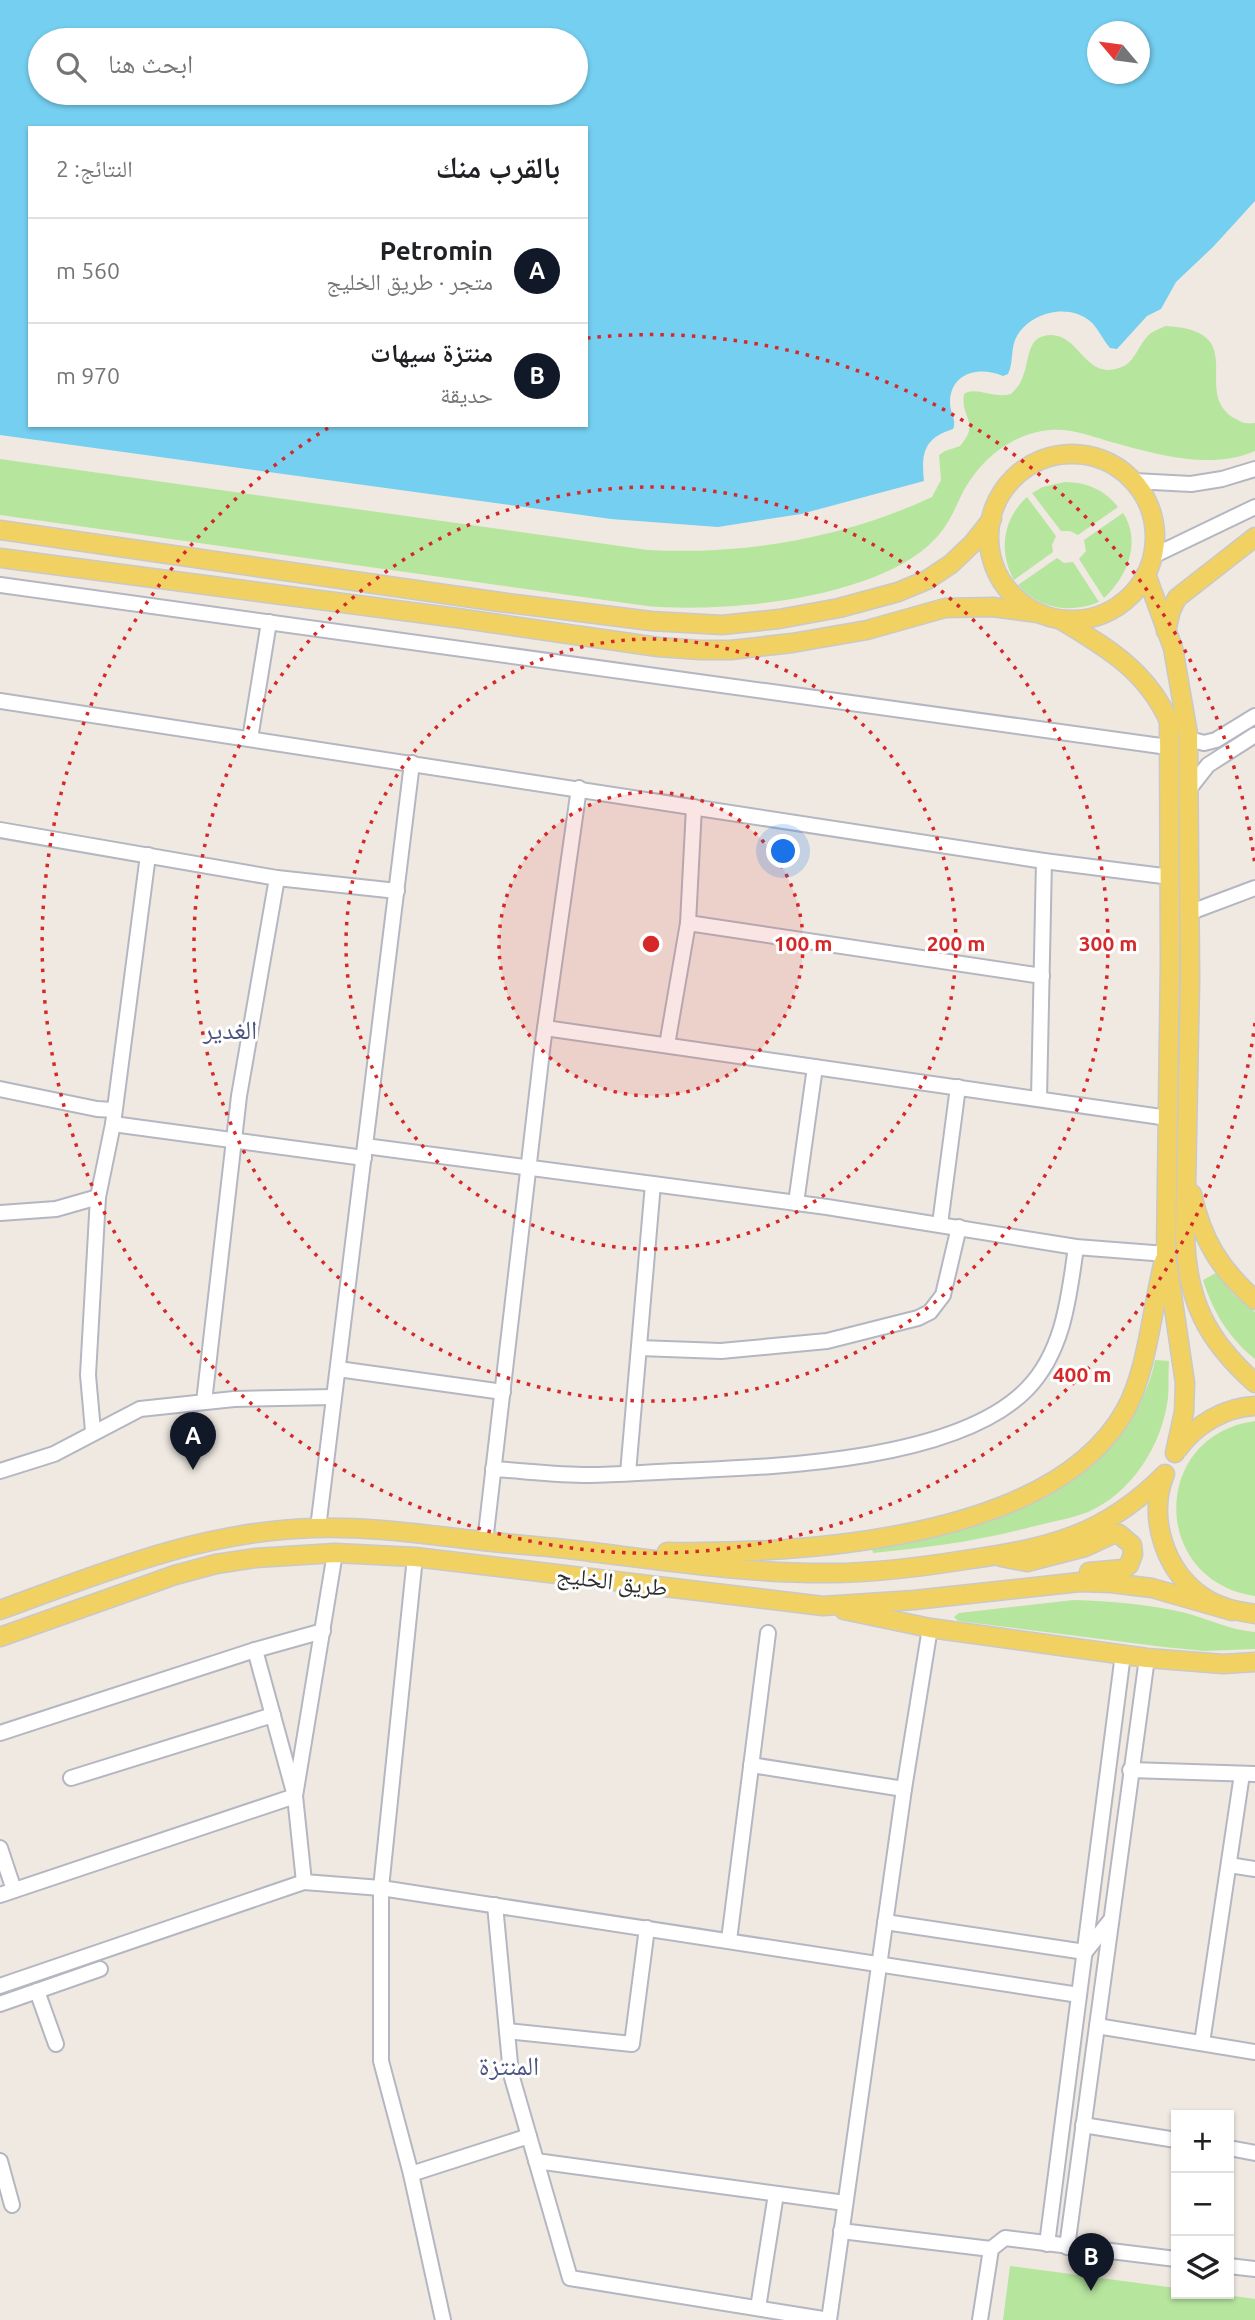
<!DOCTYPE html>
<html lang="ar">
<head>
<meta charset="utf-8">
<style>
  :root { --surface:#fff; --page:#f6f6f6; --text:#202124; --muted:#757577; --line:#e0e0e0; --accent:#111827 }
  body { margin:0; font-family:Ubuntu,"Noto Naskh Arabic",sans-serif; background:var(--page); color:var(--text); direction:rtl }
  .controls { position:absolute; right:21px; bottom:21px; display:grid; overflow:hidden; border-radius:0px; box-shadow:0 2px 5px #0004 }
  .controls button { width:63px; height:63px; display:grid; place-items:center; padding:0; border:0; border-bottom:2px solid var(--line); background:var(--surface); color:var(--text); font:35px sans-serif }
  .compass { position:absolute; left:1087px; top:21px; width:63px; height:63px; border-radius:50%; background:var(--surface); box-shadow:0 2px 5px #0004; rotate:299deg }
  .you { position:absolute; left:784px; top:852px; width:24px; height:24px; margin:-18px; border:5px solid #fff; border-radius:50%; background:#1a73e8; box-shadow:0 0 0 10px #1a73e833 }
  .badge { display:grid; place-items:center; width:46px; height:46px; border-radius:50%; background:var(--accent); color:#fff; font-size:23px; font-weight:700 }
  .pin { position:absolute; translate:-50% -58px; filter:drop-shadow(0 2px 4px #0008) }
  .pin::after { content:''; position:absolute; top:37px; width:24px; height:21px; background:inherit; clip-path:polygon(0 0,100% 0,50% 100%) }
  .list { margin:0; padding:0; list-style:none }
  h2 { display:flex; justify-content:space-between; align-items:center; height:91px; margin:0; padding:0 28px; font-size:30px }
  h2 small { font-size:23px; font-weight:400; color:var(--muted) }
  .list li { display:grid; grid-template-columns:46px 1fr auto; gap:21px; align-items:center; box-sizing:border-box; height:105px; padding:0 28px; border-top:2px solid var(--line) }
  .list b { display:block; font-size:26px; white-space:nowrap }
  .list p { margin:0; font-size:23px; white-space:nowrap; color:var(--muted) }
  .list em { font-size:23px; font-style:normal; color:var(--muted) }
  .icon { flex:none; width:38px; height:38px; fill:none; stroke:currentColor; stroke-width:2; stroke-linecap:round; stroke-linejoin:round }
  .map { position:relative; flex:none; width:1255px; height:2320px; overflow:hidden; direction:ltr }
  .search { position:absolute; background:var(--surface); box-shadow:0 2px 5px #0004; left:28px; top:28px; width:560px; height:77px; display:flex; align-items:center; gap:18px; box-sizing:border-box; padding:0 24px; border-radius:38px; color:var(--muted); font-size:26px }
  .panel { position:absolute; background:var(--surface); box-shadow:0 2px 5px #0004; left:28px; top:126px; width:560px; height:301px; border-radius:0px; direction:rtl }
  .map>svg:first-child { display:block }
  .green { fill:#b6e59e }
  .water { fill:#75cff0; fill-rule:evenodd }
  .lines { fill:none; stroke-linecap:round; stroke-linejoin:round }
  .minor-casing { stroke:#b4b7c1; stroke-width:18 }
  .major-casing { stroke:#c9c9c9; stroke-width:21 }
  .minor { stroke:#fff; stroke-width:14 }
  .major { stroke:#f2d163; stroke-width:18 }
  .ring { fill:none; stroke:#d62828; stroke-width:3.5; stroke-dasharray:3.5 7 }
  .labels { text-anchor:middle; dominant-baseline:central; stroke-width:6; stroke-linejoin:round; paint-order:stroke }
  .street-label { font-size:24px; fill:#2e2e2e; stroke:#fff }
  .neighbourhood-label { font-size:26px; fill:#4d5680; stroke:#fff }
  .centre { fill:#d62828; stroke:#fff; stroke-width:3.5 }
  .ring-label { font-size:21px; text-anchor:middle; font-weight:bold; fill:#d62828; stroke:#fff; stroke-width:6; stroke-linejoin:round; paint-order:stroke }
</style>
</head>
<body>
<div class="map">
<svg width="1255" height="2320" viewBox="0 0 1255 2320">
  <rect width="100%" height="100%" fill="#efe9e1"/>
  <g class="green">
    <path d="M1166,326C1253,331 1190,391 1234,418C1243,423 1245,424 1255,423V451C1212,470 1158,455 1115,443C1090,436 1068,426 1042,431C1007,437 978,463 962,494C954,510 948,526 935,539C879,599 725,613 647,606L0,515V459L648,550C745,555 844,538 932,497L941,480L939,455L945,451L960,446C981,421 960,419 964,394C976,386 993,399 1011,394C1017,388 1021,383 1023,376C1030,360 1026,336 1050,335C1081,334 1085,384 1124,366C1136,360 1140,341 1151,333C1155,330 1161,328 1166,326Z"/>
    <path d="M1065,482C1087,482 1105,490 1118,507L1078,535L1070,531H1061L1032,493L1043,487Z"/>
    <path d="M1027,497L1056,536L1052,545L1053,552L1014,580C998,551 1003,519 1027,497Z"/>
    <path d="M1123,513C1142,542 1127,577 1104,598L1079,559L1086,551L1084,540Z"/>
    <path d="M1057,558L1064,563L1073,562L1099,602C1070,614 1039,609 1018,585Z"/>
    <path d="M1216,1273L1234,1295L1255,1312V1359C1229,1338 1213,1312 1203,1280Z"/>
    <path d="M1155,1360L1169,1361C1168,1373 1169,1386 1168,1398C1162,1445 1132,1493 1088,1512C1070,1519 1050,1522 1031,1527C979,1541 926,1548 873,1553L871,1546C959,1525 1045,1514 1110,1445C1132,1423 1149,1391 1155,1360Z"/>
    <path d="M1255,1421V1596C1150,1581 1150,1435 1255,1421Z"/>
    <path d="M1074,1600C1111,1601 1146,1604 1182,1612C1207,1618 1229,1630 1255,1632V1649L1204,1651L1164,1647L958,1621L954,1617L959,1613Z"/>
    <path d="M1010,2266L1176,2288V2294H1219L1255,2299V2320H1003Z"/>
  </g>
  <path class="water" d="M0,0H1255V201L1213,247L1176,282L1161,309L1147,316L1117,349L1110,348C1103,340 1098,328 1090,321C1068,303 1031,312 1017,336C1010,348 1014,362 1008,374L1003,376C980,366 950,372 950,403C950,413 957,420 953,429C924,438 921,453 924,481L801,514L718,527L611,519L0,435ZM1098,32H1140V74H1098ZM40,40H576V93H40ZM30,128H586V425H30Z"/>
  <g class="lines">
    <defs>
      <g id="minor">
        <path d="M1134,481L1191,484L1222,479L1255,469"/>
        <path d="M1153,556L1255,507"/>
        <path d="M0,585L1168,747"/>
        <path d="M0,701L1044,861L1171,877"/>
        <path d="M250,739L269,622"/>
        <path d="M1189,739L1204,743L1216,740L1255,716"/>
        <path d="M1190,788L1208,765L1255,735"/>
        <path d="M0,830L277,878L397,891"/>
        <path d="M1191,912L1255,888"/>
        <path d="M688,923L694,807"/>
        <path d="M545,1028L1168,1118"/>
        <path d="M667,1045L688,923L1042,976"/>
        <path d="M0,1089L97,1109L114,1110"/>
        <path d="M1039,1099L1044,861"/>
        <path d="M113,1124L364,1158"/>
        <path d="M365,1146L827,1207L1076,1247L1166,1254"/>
        <path d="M796,1203L815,1067"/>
        <path d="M0,1213L56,1209L98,1197"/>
        <path d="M940,1224L958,1087"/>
        <path d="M639,1348L721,1351L827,1341L918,1318L930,1312L943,1295L959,1227"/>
        <path d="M338,1369L503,1392"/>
        <path d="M204,1402L239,1096L277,878"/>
        <path d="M93,1431L88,1375L98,1197L113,1124L148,855"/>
        <path d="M493,1469C525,1471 557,1475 589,1475C618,1475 648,1472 678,1471C775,1467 957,1461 1027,1389C1064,1351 1069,1296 1076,1247"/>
        <path d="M0,1471L54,1454L140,1409L234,1399L334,1397"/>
        <path d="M628,1473L653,1184"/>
        <path d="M318,1528L412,763"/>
        <path d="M485,1542L543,1042L579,788"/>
        <path d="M415,1557L381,1888V2061L411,2174L443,2320"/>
        <path d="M0,1733L255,1650L323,1631"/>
        <path d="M751,1765L904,1789"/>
        <path d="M1130,1770L1255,1774"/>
        <path d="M71,1778L273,1715"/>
        <path d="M0,1848L14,1890"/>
        <path d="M1229,1865L1255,1869"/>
        <path d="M304,1882L295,1796L335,1553"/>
        <path d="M0,1895L295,1796L255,1650"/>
        <path d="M495,1905L511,2074L570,2278L829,2320"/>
        <path d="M885,1922L1085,1952L1110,1921"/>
        <path d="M729,1940L768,1633"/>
        <path d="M0,1986L304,1882L381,1888L1079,1995"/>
        <path d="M37,1991L56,2044"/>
        <path d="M0,2004L100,1969"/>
        <path d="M1097,2026L1255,2052"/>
        <path d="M507,2031L632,2044L647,1928"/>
        <path d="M1202,2043L1242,1774"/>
        <path d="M1083,2125L1176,2140"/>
        <path d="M1229,2148L1255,2153"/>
        <path d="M0,2161L12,2205"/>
        <path d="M536,2161L845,2203"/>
        <path d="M411,2174L529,2136"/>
        <path d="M841,2231L991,2249"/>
        <path d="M1047,2244L1123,1654"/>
        <path d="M1067,2247L1147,1658"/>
        <path d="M1229,2266L1255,2269"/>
        <path d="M758,2308L776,2194"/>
        <path d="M829,2320L904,1789L930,1628"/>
        <path d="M980,2320L991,2249L1005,2238L1176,2259"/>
      </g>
      <g id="major">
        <circle cx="1072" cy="537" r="83"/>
        <path d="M0,530L500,602L651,621L722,625L779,619L839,608L898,592L927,580L951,564L973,543L992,519"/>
        <path d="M0,558L457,618L658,647L700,650H731L792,643L867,630L945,608L993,607L1038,613"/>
        <path d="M1146,574L1173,648L1188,734L1190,980L1185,1237C1187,1301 1207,1340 1255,1383"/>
        <path d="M1061,620C1107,648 1146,670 1169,721L1170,962L1166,1254L1185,1383L1184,1412L1175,1453"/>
        <path d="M1166,631L1171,610L1177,598L1255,537"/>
        <path d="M1192,1194C1202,1240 1220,1269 1255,1300"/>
        <path d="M1178,1449C1195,1425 1225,1407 1255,1406"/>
        <path d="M1164,1476C1148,1519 1165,1571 1203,1597C1219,1608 1237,1611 1255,1614"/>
        <path d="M667,1552C799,1554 1054,1541 1126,1409C1148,1368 1152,1307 1164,1261"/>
        <path d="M1001,1557L1027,1562L1085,1547L1113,1534H1119L1132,1545L1133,1554L1129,1565L1123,1569L1089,1572"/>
        <path d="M0,1610C104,1572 202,1531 314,1528C371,1526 427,1535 483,1541C519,1545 555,1547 591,1552C672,1562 751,1574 832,1573C877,1573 921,1567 965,1560C1048,1548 1104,1536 1165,1474"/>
        <path d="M844,1610L930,1628L1147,1658L1223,1664L1255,1662"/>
        <path d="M0,1637L175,1575L216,1564L256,1558L335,1553L415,1557L823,1606L914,1600L1080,1582L1111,1583L1152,1588L1232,1611"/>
      </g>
    </defs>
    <use href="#minor" class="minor-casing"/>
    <use href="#major" class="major-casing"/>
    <use href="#minor" class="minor"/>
    <use href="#major" class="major"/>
  </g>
  <circle cx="651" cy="944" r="152" fill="#d62828" fill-opacity=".12"/>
  <g class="ring">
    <circle cx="651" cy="944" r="152"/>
    <circle cx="651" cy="944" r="305"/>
    <circle cx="651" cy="944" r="457"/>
    <path d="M1255 1023A609 609 0 1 1 328 428M587 338A609 609 0 0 1 1255 865"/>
  </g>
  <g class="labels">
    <g class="street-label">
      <text transform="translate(612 1581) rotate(7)">طريق الخليج</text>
    </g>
    <g class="neighbourhood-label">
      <text x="230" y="1029">الغدير</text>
      <text x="509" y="2065">المنتزة</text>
    </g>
  </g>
  <circle cx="651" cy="944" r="10" class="centre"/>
  <g class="ring-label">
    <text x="803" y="951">100 m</text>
    <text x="956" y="951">200 m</text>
    <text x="1108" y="951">300 m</text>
    <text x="1082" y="1382">400 m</text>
  </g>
</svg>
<div class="controls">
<button>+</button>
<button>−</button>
<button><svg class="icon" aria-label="layers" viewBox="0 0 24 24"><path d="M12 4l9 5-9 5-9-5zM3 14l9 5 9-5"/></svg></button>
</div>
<svg class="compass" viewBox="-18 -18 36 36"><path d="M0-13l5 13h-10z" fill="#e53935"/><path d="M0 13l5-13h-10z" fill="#757577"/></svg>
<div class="you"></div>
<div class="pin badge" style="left:193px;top:1470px">A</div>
<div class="pin badge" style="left:1091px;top:2291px">B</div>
<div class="search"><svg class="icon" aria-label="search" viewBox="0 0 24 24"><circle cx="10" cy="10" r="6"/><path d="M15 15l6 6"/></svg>ابحث هنا</div>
<section class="panel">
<h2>بالقرب منك<small>النتائج: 2</small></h2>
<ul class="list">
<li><span class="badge">A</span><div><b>Petromin</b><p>متجر · طريق الخليج</p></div><em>560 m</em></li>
<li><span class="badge">B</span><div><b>منتزة سيهات</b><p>حديقة</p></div><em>970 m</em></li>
</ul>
</section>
</div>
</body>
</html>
